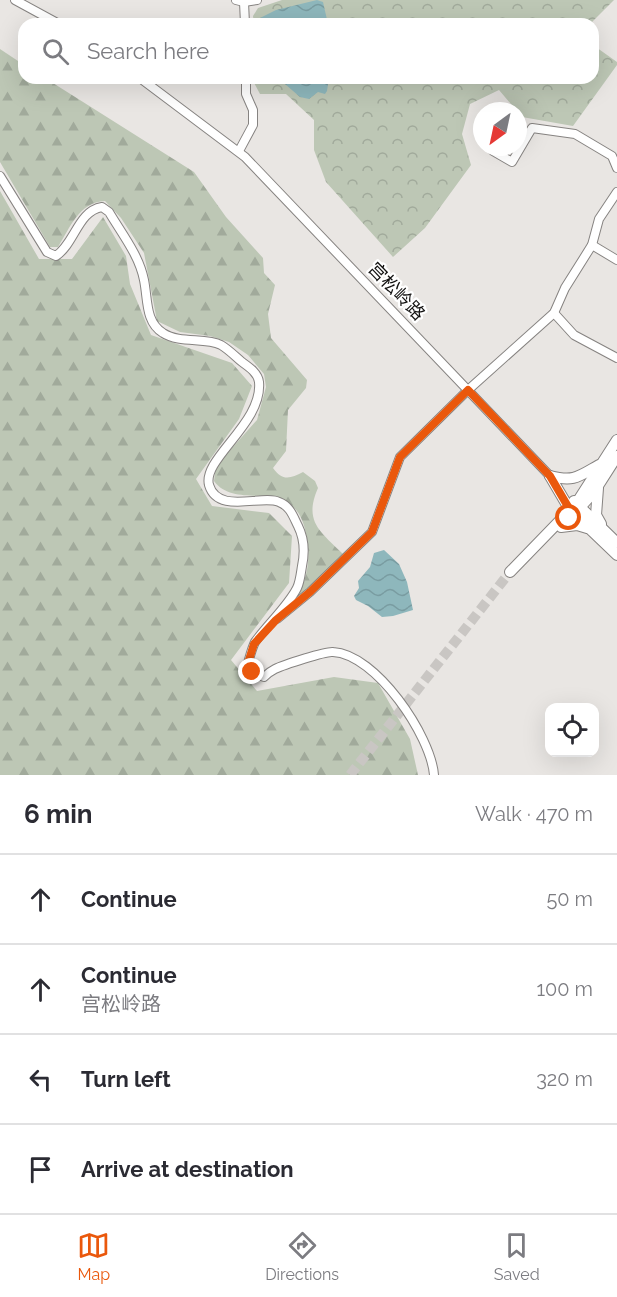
<!DOCTYPE html>
<html lang="en">
<head>
<meta charset="utf-8">
<style>
  :root { --surface:#fff; --page:#f7f7f7; --text:#2b2b33; --muted:#7c7c81; --line:#e1e1e2; --accent:#ea580c }
  body { margin:0; font-family:Raleway,"Noto Sans SC",sans-serif; background:var(--page); color:var(--text) }
  .controls { position:absolute; right:18px; bottom:18px; display:grid; overflow:hidden; border-radius:12px; box-shadow:0 6px 24px #0002 }
  .controls button { width:54px; height:54px; display:grid; place-items:center; padding:0; border:0; border-bottom:2px solid var(--line); background:var(--surface); color:var(--text); font:30px sans-serif }
  .compass { position:absolute; left:473px; top:102px; width:54px; height:54px; border-radius:50%; background:var(--surface); box-shadow:0 6px 24px #0002; rotate:213deg }
  .stop { position:absolute; width:18px; height:18px; margin:-14px; border:4px solid #ea580c; border-radius:50%; background:#fff }
  .stop.end { background:#ea580c; border-color:#fff; box-shadow:0 2px 6px #0008 }
  .list { margin:0; padding:0; list-style:none }
  h2 { display:flex; justify-content:space-between; align-items:center; height:78px; margin:0; padding:0 24px; font-size:26px }
  h2 small { font-size:20px; font-weight:400; color:var(--muted) }
  .list li { display:grid; grid-template-columns:39px 1fr auto; gap:18px; align-items:center; box-sizing:border-box; height:90px; padding:0 24px; border-top:2px solid var(--line) }
  .list b { display:block; font-size:22px; white-space:nowrap }
  .list p { margin:0; font-size:20px; white-space:nowrap; color:var(--muted) }
  .list em { font-size:20px; font-style:normal; color:var(--muted) }
  .icon { flex:none; width:33px; height:33px; fill:none; stroke:currentColor; stroke-width:2; stroke-linecap:round; stroke-linejoin:round }
  .map { position:relative; flex:none; width:617px; height:775px; overflow:hidden }
  .search { position:absolute; background:var(--surface); box-shadow:0 6px 24px #0002; left:18px; right:18px; top:18px; height:66px; display:flex; align-items:center; gap:15px; box-sizing:border-box; padding:0 21px; border-radius:18px; color:var(--muted); font-size:22px }
  .sheet { height:438px; background:var(--surface) }
  nav { display:flex; justify-content:space-around; align-items:center; box-sizing:border-box; height:84px; border-top:2px solid var(--line); background:var(--surface); font-size:16px; color:var(--muted) }
  nav a { display:grid; justify-items:center; gap:3px }
  nav .on { color:var(--accent) }
  .map>svg:first-child { display:block }
  .forest { fill:url(#forest-firs) }
  .park { fill:url(#park-crowns) }
  .water { fill:url(#water-waves) }
  .lines { fill:none; stroke-linecap:round; stroke-linejoin:round }
  .major-tunnel { stroke:#c9c6c3; stroke-width:10; stroke-dasharray:10 5; stroke-linecap:butt }
  .minor-casing { stroke:#868381; stroke-width:10 }
  .major-casing { stroke:#868381; stroke-width:12 }
  .minor { stroke:#fff; stroke-width:8 }
  .major { stroke:#fff; stroke-width:10 }
  .route { stroke:#ea580c; stroke-width:8 }
  .labels { text-anchor:middle; dominant-baseline:central; stroke-width:4.5; stroke-linejoin:round; paint-order:stroke }
  .street-label { font-size:18px; fill:#121110; stroke:#fff }
</style>
</head>
<body>
<div class="map">
<svg width="617" height="775" viewBox="0 0 617 775">
  <defs>
    <pattern id="forest-firs" width="22" height="20" patternUnits="userSpaceOnUse" patternTransform="scale(1.5)"><rect width="22" height="20" fill="#bdc7b5"/><path d="M5 1l3.5 6h-7zM16 11l3.5 6h-7z" fill="#a1aa9b"/></pattern>
    <pattern id="park-crowns" width="20" height="18" patternUnits="userSpaceOnUse" patternTransform="scale(1.5)"><rect width="20" height="18" fill="#bdc7b5"/><path d="M2 6a3 3 0 1 1 6 0M12 15a3 3 0 1 1 6 0" fill="none" stroke="#a1aa9b"/></pattern>
    <pattern id="water-waves" width="16" height="10" patternUnits="userSpaceOnUse" patternTransform="scale(1.5)"><rect width="16" height="10" fill="#8eb7bc"/><path d="M0 5q4-4 8 0t8 0" fill="none" stroke="#799ca1"/></pattern>
  </defs>
  <rect width="100%" height="100%" fill="#e9e6e3"/>
  <g class="forest">
    <path d="M0,49L24,65V78H45L194,172L226,217L263,258L264,273L275,285L268,314L271,338L307,380L306,388L288,410L286,451L273,468C282,481 290,479 303,472L315,481L318,488C303,522 321,532 343,554L292,605C306,583 311,565 307,539C297,470 238,514 214,481L216,466L257,420L266,387L264,374L248,355L229,342L210,336L180,332L157,321L144,253L121,218L105,201C79,202 70,228 58,247H50L0,162Z"/>
    <path d="M0,191L39,259H72L103,217L126,256L130,284L151,335L232,363L252,386L239,419L196,479L212,506L269,513L292,536L289,583L231,660L257,691L334,677L378,683L410,739L418,775H0Z"/>
  </g>
  <g class="park">
    <path d="M282,0H614L590,24H254L253,16L258,8Z"/>
    <path d="M593,45L617,62V65L573,126L522,117L499,90L470,104L462,134L471,165L425,228L393,257L326,182L314,150V120L286,94H260L252,79L593,78Z"/>
  </g>
  <g class="water">
    <path d="M317,0L323,2L328,24H258V19L276,10Z"/>
    <path d="M278,78H329L327,91L325,94L318,92L309,99L300,97Z"/>
    <path d="M384,550L399,564L407,582L413,610L393,616L382,617L368,606L356,600L354,596L359,588L358,581L370,567L374,553Z"/>
  </g>
  <g class="lines">
    <path class="major-tunnel" d="M350,775L510,572"/>
    <defs>
      <g id="minor">
        <path d="M15,0L59,24"/>
        <path d="M236,0L244,2L257,0"/>
        <path d="M244,2L245,24"/>
        <path d="M140,78L245,157L550,476"/>
        <path d="M239,151L253,125V110L246,94V78"/>
        <path d="M493,151L512,162L532,128L575,134L612,156L617,168"/>
        <path d="M0,176L47,252L56,256C75,243 78,211 102,207L109,212C122,234 139,255 144,280C148,299 145,322 163,333C180,344 205,337 221,345C228,349 236,357 242,362C249,367 258,373 259,382C263,423 202,459 209,485C218,515 262,494 279,502C290,506 293,516 298,526C304,538 305,552 302,566C301,572 300,582 297,588C288,606 267,625 255,642C252,648 250,656 248,663L252,672L264,677C267,674 271,671 275,669C283,665 326,651 333,652C376,654 431,736 434,775"/>
        <path d="M592,245L617,260"/>
        <path d="M554,313L574,335L617,358"/>
        <path d="M277,619L310,592L372,532L400,457L468,390L554,313L565,288L592,245L599,219L617,192"/>
      </g>
      <g id="major">
        <path d="M550,476L570,510L617,555"/>
        <path d="M550,476C574,482 578,477 599,465"/>
        <path d="M598,488L596,515L601,524"/>
        <path d="M574,501L617,543"/>
        <path d="M583,504L594,492L617,456"/>
        <path d="M561,527L577,525L587,528"/>
        <path d="M510,572L576,504L617,440"/>
      </g>
    </defs>
    <use href="#minor" class="minor-casing"/>
    <use href="#major" class="major-casing"/>
    <use href="#minor" class="minor"/>
    <use href="#major" class="major"/>
  </g>
  <g class="lines">
    <path class="route" d="M252,672L248,663L254,644L276,620L310,592L372,532L400,457L468,390L550,476L570,510L574,514L569,518"/>
  </g>
  <g class="labels">
    <g class="street-label">
      <text transform="translate(397 291) rotate(46)">宫松岭路</text>
    </g>
  </g>
</svg>
<div class="controls">
<button><svg class="icon" aria-label="locate" viewBox="0 0 24 24"><circle cx="12" cy="12" r="6"/><path d="M12 2v4M12 18v4M2 12h4M18 12h4"/></svg></button>
</div>
<svg class="compass" viewBox="-18 -18 36 36"><path d="M0-13l5 13h-10z" fill="#e53935"/><path d="M0 13l5-13h-10z" fill="#7c7c81"/></svg>
<div class="stop" style="left:569px;top:518px"></div>
<div class="stop end" style="left:252px;top:672px"></div>
<div class="search"><svg class="icon" aria-label="search" viewBox="0 0 24 24"><circle cx="10" cy="10" r="6"/><path d="M15 15l6 6"/></svg>Search here</div>
</div>
<section class="sheet">
<h2>6 min<small>Walk · 470 m</small></h2>
<ul class="list">
<li><svg class="icon" aria-label="ahead" viewBox="0 0 24 24"><path d="M12 20V5M6 11l6-6 6 6"/></svg><div><b>Continue</b></div><em>50 m</em></li>
<li><svg class="icon" aria-label="ahead" viewBox="0 0 24 24"><path d="M12 20V5M6 11l6-6 6 6"/></svg><div><b>Continue</b><p>宫松岭路</p></div><em>100 m</em></li>
<li><svg class="icon" aria-label="left" viewBox="0 0 24 24"><path d="M17 20v-9H6M10 6l-5 5 5 5"/></svg><div><b>Turn left</b></div><em>320 m</em></li>
<li><svg class="icon" aria-label="arrive" viewBox="0 0 24 24"><path d="M6 21V4h12l-3 4 3 4H6"/></svg><div><b>Arrive at destination</b></div></li>
</ul>
</section>
<nav>
<a class="on"><svg class="icon" aria-label="map" viewBox="0 0 24 24"><path d="M3 6l6-2 6 2 6-2v14l-6 2-6-2-6 2zM9 4v14M15 6v14"/></svg>Map</a>
<a><svg class="icon" aria-label="directions" viewBox="0 0 24 24"><path d="M12 3l9 9-9 9-9-9zM9 14v-3h6M13 9l2 2-2 2"/></svg>Directions</a>
<a><svg class="icon" aria-label="saved" viewBox="0 0 24 24"><path d="M7 4h10v16l-5-4-5 4z"/></svg>Saved</a>
</nav>
</body>
</html>
